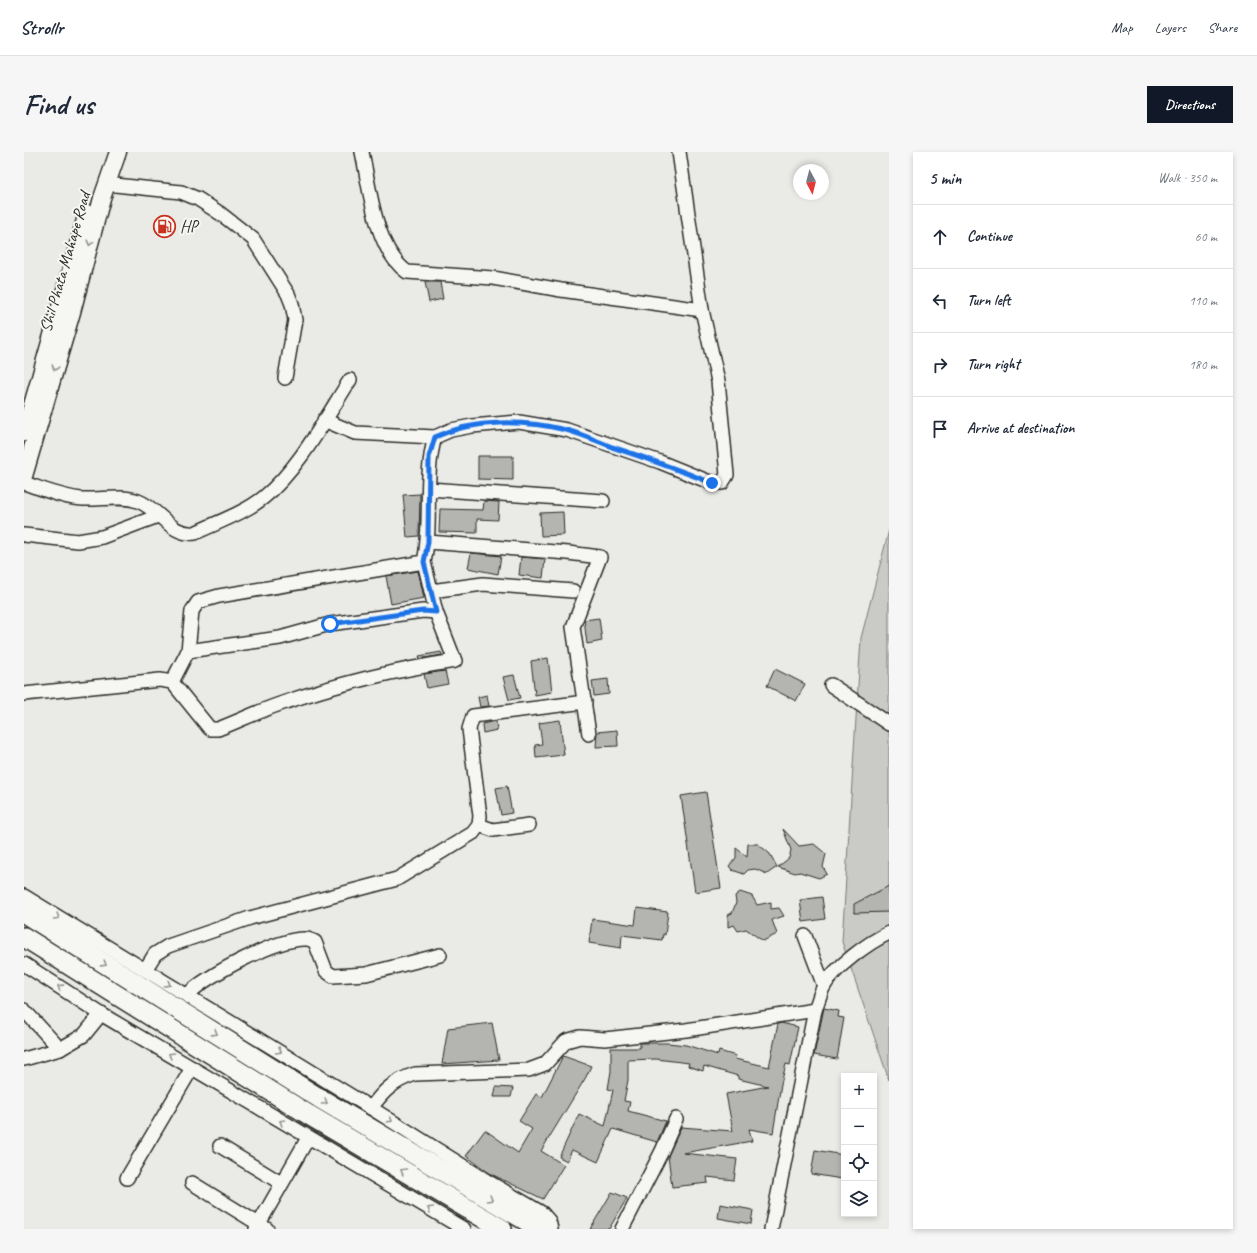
<!DOCTYPE html>
<html lang="en">
<head>
<meta charset="utf-8">
<style>
  :root { --surface:#fff; --page:#f6f6f7; --text:#1f2937; --muted:#747a83; --line:#e0e1e3; --accent:#111827 }
  body { margin:0; font-family:Caveat,sans-serif; background:var(--page); color:var(--text) }
  .controls { position:absolute; right:12px; bottom:12px; display:grid; overflow:hidden; border-radius:0px; box-shadow:0 2px 6px #0003 }
  .controls button { width:36px; height:36px; display:grid; place-items:center; padding:0; border:0; border-bottom:1px solid var(--line); background:var(--surface); color:var(--text); font:20px sans-serif }
  .compass { position:absolute; left:769px; top:12px; width:36px; height:36px; border-radius:50%; background:var(--surface); box-shadow:0 2px 6px #0003; rotate:173deg }
  .stop { position:absolute; width:12px; height:12px; margin:-9px; border:3px solid #1a73e8; border-radius:50%; background:#fff }
  .stop.end { background:#1a73e8; border-color:#fff; box-shadow:0 1px 4px #0008 }
  .list { margin:0; padding:0; list-style:none }
  h2 { display:flex; justify-content:space-between; align-items:center; height:52px; margin:0; padding:0 16px; font-size:17px }
  h2 small { font-size:13px; font-weight:400; color:var(--muted) }
  .list li { display:grid; grid-template-columns:26px 1fr auto; gap:12px; align-items:center; box-sizing:border-box; height:64px; padding:0 16px; border-top:1px solid var(--line) }
  .list b { display:block; font-size:15px; white-space:nowrap }
  .list em { font-size:13px; font-style:normal; color:var(--muted) }
  .icon { flex:none; width:22px; height:22px; fill:none; stroke:currentColor; stroke-width:2; stroke-linecap:round; stroke-linejoin:round }
  .map { position:relative; flex:none; width:865px; height:1077px; overflow:hidden; border-radius:0px }
  header { display:flex; align-items:center; gap:24px; box-sizing:border-box; height:56px; padding:0 20px; background:var(--surface); border-bottom:1px solid var(--line) }
  header strong { font-size:19px }
  nav { display:flex; gap:22px; margin-inline-start:auto; font-size:14px }
  .intro { display:flex; align-items:center; justify-content:space-between; box-sizing:border-box; height:96px; padding:0 24px }
  h1 { margin:0; font-size:28px }
  .button { padding:10px 18px; border-radius:0px; background:var(--accent); color:#fff; font-size:14px; font-weight:700 }
  main { display:flex; gap:24px; padding:0 24px }
  aside { flex:1; background:var(--surface); border-radius:0px; box-shadow:0 2px 6px #0003 }
  .map>svg:first-child { display:block }
  .green { fill:#cacac7; stroke:#7a7a79 }
  .building { fill:#b4b4b1; stroke:#2b2b2b }
  .lines { fill:none; stroke-linecap:round; stroke-linejoin:round }
  .minor-casing { stroke:#2b2b2b; stroke-width:16 }
  .major-casing { stroke:#2b2b2b; stroke-width:19 }
  .highway-casing { stroke:#2b2b2b; stroke-width:22 }
  .minor { stroke:#f6f6f2; stroke-width:13 }
  .major { stroke:#f6f6f2; stroke-width:16 }
  .highway { stroke:#f6f6f2; stroke-width:19 }
  .oneway { stroke:#90908e }
  .route { stroke:#1a73e8; stroke-width:5 }
  .labels { text-anchor:middle; dominant-baseline:central; stroke-width:4; stroke-linejoin:round; paint-order:stroke }
  .poi-label { font-size:17px; fill:#2b2b2b; stroke:#f6f6f2; text-anchor:start }
  .street-label { font-size:17px; fill:#2b2b2b; stroke:#f6f6f2 }
</style>
</head>
<body>
<header>
<strong>Strollr</strong>
<nav><a>Map</a><a>Layers</a><a>Share</a></nav>
</header>
<div class="intro"><h1>Find us</h1><a class="button">Directions</a></div>
<main>
<div class="map">
<svg width="865" height="1077" viewBox="0 0 865 1077">
  <rect width="100%" height="100%" fill="#eaeae6"/>
  <filter id="ink" filterUnits="userSpaceOnUse"><feTurbulence type="fractalNoise" baseFrequency=".025" numOctaves="2"/><feDisplacementMap in="SourceGraphic" scale="8" xChannelSelector="R" yChannelSelector="G"/><feConvolveMatrix kernelMatrix="1 2 1 2 8 2 1 2 1" color-interpolation-filters="sRGB"/></filter>
  <g filter="url(#ink)">
    <path class="green" d="M865,378V928L818,790L837,486Z"/>
    <g class="building">
      <path d="M401,130H416L419,147L405,150Z"/>
      <path d="M454,304H489V328L454,327Z"/>
      <path d="M396,342L395,384L383,385L379,343Z"/>
      <path d="M460,349L475,350L474,368L453,367V381L415,380L416,357L459,358Z"/>
      <path d="M539,360L540,383L517,384L516,361Z"/>
      <path d="M447,401L477,404L474,422L444,416Z"/>
      <path d="M497,405L521,407L519,426L495,423Z"/>
      <path d="M394,419L400,446L367,452L362,424Z"/>
      <path d="M575,466L578,489L563,492L560,468Z"/>
      <path d="M417,500L418,503L396,507L395,504Z"/>
      <path d="M524,506L528,540L511,543L507,509Z"/>
      <path d="M751,517L781,532L772,549L743,534Z"/>
      <path d="M421,519L424,532L403,536L400,522Z"/>
      <path d="M490,523L496,546L485,548L479,525Z"/>
      <path d="M584,527L585,542L570,544L568,529Z"/>
      <path d="M463,543L465,554L456,555L454,545Z"/>
      <path d="M536,568L540,603L512,606L511,593L518,592L515,571Z"/>
      <path d="M472,569L473,578L459,581L458,572Z"/>
      <path d="M593,578L594,594L572,595L573,580Z"/>
      <path d="M483,634L488,661L477,663L472,636Z"/>
      <path d="M682,640L697,736L671,740L657,644Z"/>
      <path d="M759,677L775,694L790,692L802,702L799,715L803,722L795,726L776,720L771,721L754,715L765,706L767,698Z"/>
      <path d="M724,692H734L746,702L753,715L743,722L731,717L724,718L720,722L708,718L705,714L712,706V696L723,705Z"/>
      <path d="M865,734V760L830,761V752Z"/>
      <path d="M716,740L728,744L733,753L747,750V757L755,756L760,764L748,768L753,782L739,789L722,777L714,779L710,773L704,775V763L708,761L712,751L711,744Z"/>
      <path d="M798,745L801,767L779,770L776,748Z"/>
      <path d="M613,756L644,760L641,783L639,782L638,788L598,783L597,796L565,791L568,767L611,773Z"/>
      <path d="M800,856L815,859L814,865L820,866L813,907L790,903Z"/>
      <path d="M468,871L475,908L418,912L424,876Z"/>
      <path d="M757,871L774,875L766,913L762,912L757,932L749,981L725,977L728,989L659,1001L713,1007L710,1028L683,1025L684,1031L648,1035L644,1004L657,975L709,979L702,942L744,934L714,927V924L680,914L679,919L664,914L665,911L632,907L604,908V928L600,949L606,950L604,959L642,969L633,990L589,977L574,1010L548,998L543,1009L535,1005L555,962L581,974L589,938L584,937L587,919V896H616V891H644L662,893L694,903L695,899L712,904L711,907L745,915L754,872Z"/>
      <path d="M539,904L567,914L562,925L517,999L540,1013L519,1047L467,1022L442,1004L461,978L494,1001L508,977L495,969L512,942L518,945Z"/>
      <path d="M472,935L489,936L487,945H470Z"/>
      <path d="M791,998L820,1003L818,1027L787,1022Z"/>
      <path d="M588,1040L603,1046L585,1077H566Z"/>
      <path d="M696,1052L729,1058L727,1072L694,1066Z"/>
    </g>
    <g class="lines">
      <defs>
        <g id="minor">
          <path d="M338,0C346,37 351,97 383,120L469,126L537,138L678,158L694,229L703,323L698,331H688L636,310L543,278L495,270L448,274L427,278L411,285C399,326 409,369 400,410L195,444L174,450L168,459L164,499L148,530L186,577H194C215,569 235,559 256,552C313,532 371,518 431,509L412,460L400,410"/>
          <path d="M655,0L678,158"/>
          <path d="M82,32L157,40L174,47L197,62L229,87L264,142L268,152L271,168L261,226"/>
          <path d="M300,268L331,281L411,285"/>
          <path d="M0,331C19,337 40,346 59,347C77,348 97,343 114,349C136,357 146,384 171,381C194,370 220,361 239,346C275,317 301,267 326,228"/>
          <path d="M405,337L579,349"/>
          <path d="M0,383L54,389L78,385L134,364"/>
          <path d="M404,390L544,401L576,405L549,475L565,582"/>
          <path d="M407,439L459,432L549,439"/>
          <path d="M164,499L256,486L306,472L399,459L412,460"/>
          <path d="M807,533L865,572"/>
          <path d="M0,542L136,528L148,530"/>
          <path d="M455,673L469,678L505,673"/>
          <path d="M0,744L347,956L463,1029L518,1061L525,1069L527,1077"/>
          <path d="M781,784L800,834"/>
          <path d="M0,812L77,862L440,1077"/>
          <path d="M121,818L131,802L144,794L226,766L373,727L449,681L455,673L456,664L445,577L449,564L561,550"/>
          <path d="M163,843C184,823 254,785 283,787C285,787 289,789 291,790L302,819L309,824L342,822L416,803"/>
          <path d="M0,858L36,897"/>
          <path d="M0,907L36,897L60,883L77,862"/>
          <path d="M347,956C360,938 370,929 391,922L505,918L521,912L542,889L556,885L581,887L662,878L791,858"/>
          <path d="M196,994L257,1031"/>
          <path d="M103,1026L168,916"/>
          <path d="M168,1031L243,1077"/>
          <path d="M232,1077L284,986"/>
          <path d="M598,1077L638,999L652,967"/>
          <path d="M747,1077L791,858C794,850 796,841 800,834C811,815 845,790 865,781"/>
        </g>
        <g id="major">
          <path d="M0,281L63,61"/>
          <path d="M0,324L48,160L78,46L94,0"/>
        </g>
        <g id="highway">
          <path d="M0,761L295,946L516,1077"/>
          <path d="M0,785L285,963L478,1077"/>
        </g>
      </defs>
      <use href="#minor" class="minor-casing"/>
      <use href="#major" class="major-casing"/>
      <use href="#highway" class="highway-casing"/>
      <use href="#minor" class="minor"/>
      <use href="#major" class="major"/>
      <use href="#highway" class="highway"/>
    </g>
    <defs><path id="oneway-chevron" d="M-2-3.5L2.5 0L-2 3.5" fill="none" stroke-width="1.6" stroke-linecap="round" stroke-linejoin="round"/></defs>
    <g class="oneway">
      <use href="#oneway-chevron" transform="translate(66 91) rotate(105)"/>
      <use href="#oneway-chevron" transform="translate(31 216) rotate(106)"/>
      <use href="#oneway-chevron" transform="translate(33 765) rotate(31)"/>
      <use href="#oneway-chevron" transform="translate(80 812) rotate(32)"/>
      <use href="#oneway-chevron" transform="translate(144 832) rotate(31)"/>
      <use href="#oneway-chevron" transform="translate(36 835) rotate(-147)"/>
      <use href="#oneway-chevron" transform="translate(191 881) rotate(32)"/>
      <use href="#oneway-chevron" transform="translate(255 899) rotate(31)"/>
      <use href="#oneway-chevron" transform="translate(147 903) rotate(-149)"/>
      <use href="#oneway-chevron" transform="translate(301 950) rotate(31)"/>
      <use href="#oneway-chevron" transform="translate(366 968) rotate(32)"/>
      <use href="#oneway-chevron" transform="translate(258 970) rotate(-149)"/>
      <use href="#oneway-chevron" transform="translate(379 1019) rotate(-149)"/>
      <use href="#oneway-chevron" transform="translate(466 1047) rotate(31)"/>
      <use href="#oneway-chevron" transform="translate(406 1057) rotate(-150)"/>
    </g>
  </g>
  <g class="lines" filter="url(#ink)">
    <path class="route" d="M306,472L399,459L412,460L400,410L404,390L405,305L411,285C451,267 500,268 542,278C558,282 573,289 588,295C622,306 655,318 688,331"/>
  </g>
  <defs>
    <symbol id="fuel-ring" viewBox="-11 -11 22 22"><circle r="9.5" fill="#f6f6f2" stroke="#c8321e" stroke-width="1.5"/><path d="M-5.5-6h7V0h2V4h1.3V-2.5L3-4.5l.8-.8L6-3V5H2.5V1h-1V6h-7ZM-4.2-4.7v3.2H.2V-4.7Z" fill="#c8321e"/></symbol>
  </defs>
  <g fill-rule="evenodd">
    <use href="#fuel-ring" x="128" y="62" width="25" height="25"/>
  </g>
  <g class="labels">
    <g class="poi-label">
      <text x="156" y="74">HP</text>
    </g>
    <g class="street-label">
      <text transform="translate(41 110) rotate(-74)">Shil Phata Mahape Road</text>
    </g>
  </g>
</svg>
<div class="controls">
<button>+</button>
<button>−</button>
<button><svg class="icon" aria-label="locate" viewBox="0 0 24 24"><circle cx="12" cy="12" r="6"/><path d="M12 2v4M12 18v4M2 12h4M18 12h4"/></svg></button>
<button><svg class="icon" aria-label="layers" viewBox="0 0 24 24"><path d="M12 4l9 5-9 5-9-5zM3 14l9 5 9-5"/></svg></button>
</div>
<svg class="compass" viewBox="-18 -18 36 36"><path d="M0-13l5 13h-10z" fill="#e53935"/><path d="M0 13l5-13h-10z" fill="#747a83"/></svg>
<div class="stop" style="left:306px;top:472px"></div>
<div class="stop end" style="left:688px;top:331px"></div>
</div>
<aside>
<h2>5 min<small>Walk · 350 m</small></h2>
<ul class="list">
<li><svg class="icon" aria-label="ahead" viewBox="0 0 24 24"><path d="M12 20V5M6 11l6-6 6 6"/></svg><div><b>Continue</b></div><em>60 m</em></li>
<li><svg class="icon" aria-label="left" viewBox="0 0 24 24"><path d="M17 20v-9H6M10 6l-5 5 5 5"/></svg><div><b>Turn left</b></div><em>110 m</em></li>
<li><svg class="icon" aria-label="right" viewBox="0 0 24 24"><path d="M7 20v-9h11M14 6l5 5-5 5"/></svg><div><b>Turn right</b></div><em>180 m</em></li>
<li><svg class="icon" aria-label="arrive" viewBox="0 0 24 24"><path d="M6 21V4h12l-3 4 3 4H6"/></svg><div><b>Arrive at destination</b></div></li>
</ul>
</aside>
</main>
</body>
</html>
